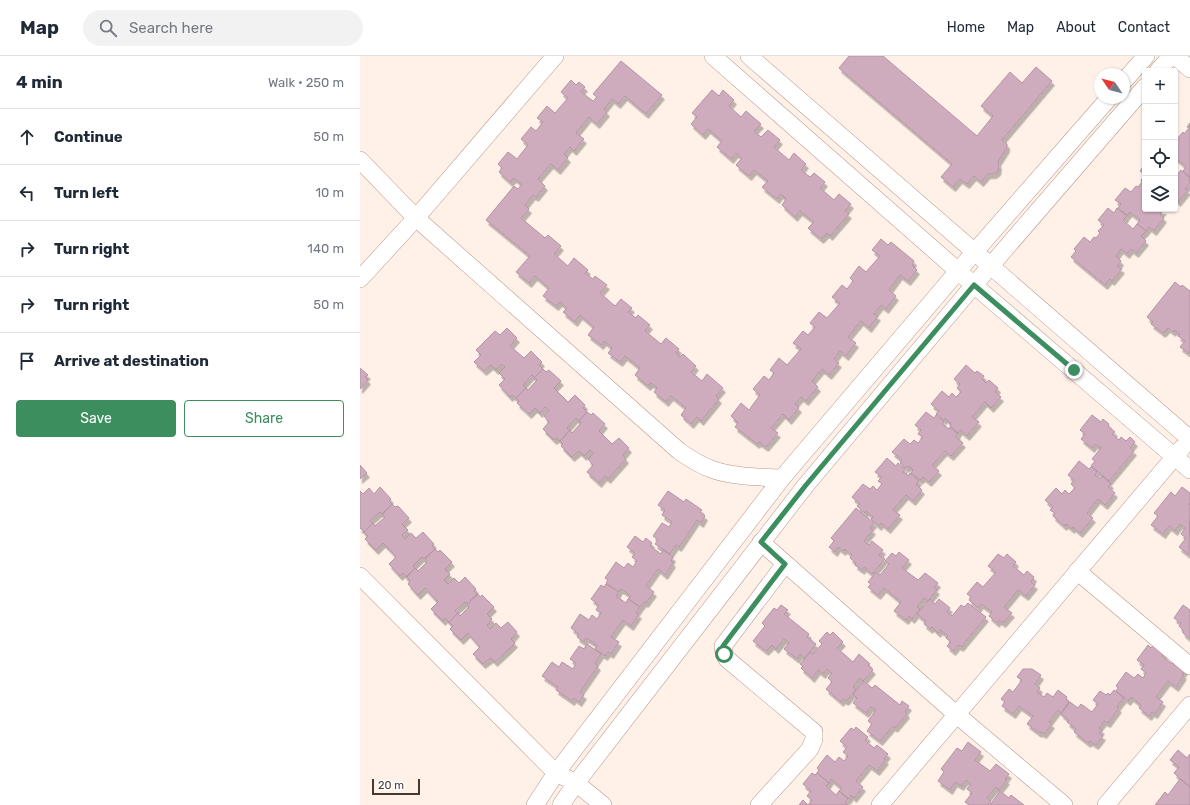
<!DOCTYPE html>
<html lang="en">
<head>
<meta charset="utf-8">
<style>
  :root { --surface:#fff; --page:#f2f2f3; --text:#1f2937; --muted:#747a83; --line:#e0e1e3; --accent:#3c8e5f }
  body { margin:0; font-family:Rubik,sans-serif; background:var(--page); color:var(--text) }
  .controls { position:absolute; right:12px; top:12px; display:grid; overflow:hidden; border-radius:4px; box-shadow:0 1px 3px #0004 }
  .controls button { width:36px; height:36px; display:grid; place-items:center; padding:0; border:0; border-bottom:1px solid var(--line); background:var(--surface); color:var(--text); font:20px sans-serif }
  .compass { position:absolute; left:734px; top:12px; width:36px; height:36px; border-radius:50%; background:var(--surface); box-shadow:0 1px 3px #0004; rotate:305deg }
  .scale { position:absolute; left:12px; bottom:10px; width:48px; box-sizing:border-box; padding-left:4px; border:2px solid #473932; border-top:0; font-size:11px; line-height:14px; white-space:nowrap; color:#473932; -webkit-text-stroke:3px #fff; paint-order:stroke }
  .stop { position:absolute; width:12px; height:12px; margin:-9px; border:3px solid #3c8e5f; border-radius:50%; background:#fff }
  .stop.end { background:#3c8e5f; border-color:#fff; box-shadow:0 1px 4px #0008 }
  .list { margin:0; padding:0; list-style:none }
  h2 { display:flex; justify-content:space-between; align-items:center; height:52px; margin:0; padding:0 16px; font-size:17px }
  h2 small { font-size:13px; font-weight:400; color:var(--muted) }
  .list li { display:grid; grid-template-columns:26px 1fr auto; gap:12px; align-items:center; box-sizing:border-box; height:56px; padding:0 16px; border-top:1px solid var(--line) }
  .list b { display:block; font-size:15px; white-space:nowrap }
  .list em { font-size:13px; font-style:normal; color:var(--muted) }
  .actions { display:flex; gap:8px; padding:12px 16px }
  .actions a { flex:1; padding:9px 0; border:1px solid var(--accent); border-radius:4px; text-align:center; font-size:14px; color:var(--accent) }
  .actions .main { background:var(--accent); color:#fff }
  .icon { flex:none; width:22px; height:22px; fill:none; stroke:currentColor; stroke-width:2; stroke-linecap:round; stroke-linejoin:round }
  .map { position:relative; flex:none; width:830px; height:749px; overflow:hidden }
  header { display:flex; align-items:center; gap:24px; box-sizing:border-box; height:56px; padding:0 20px; background:var(--surface); border-bottom:1px solid var(--line) }
  header strong { font-size:19px }
  nav { display:flex; gap:22px; margin-inline-start:auto; font-size:14px }
  .search { width:280px; height:36px; background:var(--page); display:flex; align-items:center; gap:10px; box-sizing:border-box; padding:0 14px; border-radius:22px; color:var(--muted); font-size:15px }
  main { display:flex }
  aside { flex:1; background:var(--surface) }
  .map>svg:first-child { display:block }
  .building { fill:#ceabbd; stroke:#b593a5; filter:url(#shadow) }
  .lines { fill:none; stroke-linecap:round; stroke-linejoin:round }
  .minor-casing { stroke:#ba9887; stroke-width:18 }
  .minor { stroke:#fff; stroke-width:17 }
  .route { stroke:#3c8e5f; stroke-width:5 }
</style>
</head>
<body>
<header>
<strong>Map</strong>
<div class="search"><svg class="icon" aria-label="search" viewBox="0 0 24 24"><circle cx="10" cy="10" r="6"/><path d="M15 15l6 6"/></svg>Search here</div>
<nav><a>Home</a><a>Map</a><a>About</a><a>Contact</a></nav>
</header>
<main>
<aside>
<h2>4 min<small>Walk · 250 m</small></h2>
<ul class="list">
<li><svg class="icon" aria-label="ahead" viewBox="0 0 24 24"><path d="M12 20V5M6 11l6-6 6 6"/></svg><div><b>Continue</b></div><em>50 m</em></li>
<li><svg class="icon" aria-label="left" viewBox="0 0 24 24"><path d="M17 20v-9H6M10 6l-5 5 5 5"/></svg><div><b>Turn left</b></div><em>10 m</em></li>
<li><svg class="icon" aria-label="right" viewBox="0 0 24 24"><path d="M7 20v-9h11M14 6l5 5-5 5"/></svg><div><b>Turn right</b></div><em>140 m</em></li>
<li><svg class="icon" aria-label="right" viewBox="0 0 24 24"><path d="M7 20v-9h11M14 6l5 5-5 5"/></svg><div><b>Turn right</b></div><em>50 m</em></li>
<li><svg class="icon" aria-label="arrive" viewBox="0 0 24 24"><path d="M6 21V4h12l-3 4 3 4H6"/></svg><div><b>Arrive at destination</b></div></li>
</ul>
<div class="actions"><a class="main">Save</a><a>Share</a></div>
</aside>
<div class="map">
<svg width="830" height="749" viewBox="0 0 830 749">
  <defs>
    <filter id="shadow"><feDropShadow dx="2.5" dy="4.5" stdDeviation="0" flood-color="#0004"/></filter>
  </defs>
  <rect width="100%" height="100%" fill="#fff0e8"/>
  <g class="building">
    <path d="M489,0H523L617,80L633,60L621,50L650,16L662,27L676,11L692,25L642,84L647,88V92L638,106L639,110L638,115L634,118H628L621,126L614,120L607,128L600,123L593,131L581,121L592,108L479,12Z"/>
    <path d="M261,5L302,39L286,58L265,40L258,48L252,43L244,53L247,56L237,68L229,61L216,77L224,83L214,95L210,91L204,98L208,102L198,114L191,108L178,123L185,130L176,141L173,139L165,149L169,153L161,162L185,182L188,179L201,190L194,198L208,210L214,202L228,214L225,217L233,223L235,220L247,229L240,237L255,250L261,243L272,252L268,256L276,262L278,259L290,269L285,275L301,288L306,282L319,293L316,297L320,301L323,298L336,310L331,316L342,325L347,318L363,332L356,340L359,343L341,365L337,361L331,368L321,359L326,352L311,340L306,346L294,336L297,332L291,327L288,330L275,319L280,312L265,300L260,306L248,297L252,292L244,285L241,289L228,279L234,271L220,259L215,266L203,256L207,252L200,246L196,250L183,240L189,232L175,220L169,227L156,216L170,200L126,164L154,130L158,133L162,128L154,122L150,126L139,116L142,112L138,108L148,96L157,103L168,89L161,83L171,71L176,75L183,66L177,62L187,50L195,57L208,42L201,36L211,24L216,29L219,26L225,31L221,36L233,45L237,41L233,38Z"/>
    <path d="M352,34L359,40L363,34L374,44L369,50L381,61L386,55L401,68L394,75L401,81L408,74L420,84L414,91L429,104L434,97L446,108L441,114L450,121L454,117L465,126L460,132L474,144L479,138L491,148L485,155L489,158L470,180L467,177L461,183L448,172L454,166L440,155L435,161L422,149L426,143L421,138L417,143L402,131L408,125L394,114L389,120L376,109L382,102L376,97L371,103L357,91L362,85L348,73L343,79L331,68L337,61L332,57Z"/>
    <path d="M830,67V121L823,115L826,111L816,102L815,103V81L817,83L823,76L824,78L829,72L827,71Z"/>
    <path d="M785,108V153L804,154L800,158L804,162L794,175L789,171L786,175L777,168L780,164L770,156L767,159L758,152L761,148L755,144L765,132L771,136L776,130L778,131L782,126L781,124L785,119L780,115Z"/>
    <path d="M821,114L830,122L829,125L830,127L825,133L828,134L818,146L815,143V121Z"/>
    <path d="M748,152L754,157L757,152L767,160L763,164L773,173L777,168L786,175L781,180L786,185L776,197L771,193L767,198L761,193L756,200L761,205L757,210L762,213L752,225L750,223L745,229L711,201L716,195L714,193L724,181L730,186L734,181L736,182L740,177L738,175L744,169L738,164Z"/>
    <path d="M521,183L528,189L531,186L554,205L552,209L557,214L548,225L540,219L529,234L536,240L526,253L521,249L514,258L518,260L509,272L501,265L488,281L496,287L486,300L480,295L474,303L479,307L469,319L462,313L452,325L458,331L446,345L441,341L435,348L439,352L429,364L423,358L411,372L418,377L406,391L399,386L397,388L375,371L378,367L371,360L381,347L389,354L400,339L393,333L404,320L409,324L414,317L410,314L419,302L427,309L441,293L433,287L443,275L448,279L455,271L450,267L459,256L467,262L480,247L472,241L482,229L487,233L493,225L490,222L499,210L506,216L520,200L512,194Z"/>
    <path d="M815,226L821,231L822,229L830,235V298L820,291L825,285L818,280L820,278L815,274L813,276L808,272L803,277L791,268L793,266L787,261Z"/>
    <path d="M147,272L157,282L150,290L164,302L171,295L182,306L179,309L183,313L175,322L172,319L163,329L166,332L156,342L152,339L150,341L139,329L145,323L139,317L145,311L141,308L136,314L131,309L124,315L114,306L121,299L116,294L135,275L140,279Z"/>
    <path d="M606,309L615,317L617,315L624,320L622,323L626,327L629,324L638,332L635,336L641,341L631,352L625,346L612,361L619,366L607,380L600,374L598,377L590,370L591,368L585,362L584,364L576,358L579,355L571,348L582,335L589,341L592,337L596,341L601,336L597,332L600,328L594,323Z"/>
    <path d="M0,312L8,319L5,321L8,324L0,333Z"/>
    <path d="M183,313L186,316L189,314L201,325L194,332L208,346L215,339L225,349L223,352L227,356L219,365L216,362L207,372L210,374L200,385L197,382L194,384L183,373L189,366L184,360L189,354L185,351L180,357L175,352L169,358L157,347L159,345L156,342L166,332L168,334L177,324L174,322Z"/>
    <path d="M227,356L231,359L233,357L245,368L239,375L252,388L259,382L269,392L263,399L266,403L248,423L245,420L239,427L227,416L233,409L228,403L234,397L230,394L224,400L219,395L212,401L201,390L203,388L200,385L210,374L212,377L221,367L219,365Z"/>
    <path d="M566,356L574,362L576,359L584,366L582,368L589,373L590,371L598,378L596,381L603,387L591,400L585,395L572,409L579,415L569,426L563,421L560,424L551,417L553,414L549,410L546,412L540,407L542,404L532,396L544,383L550,388L554,384L558,387L563,381L558,378L561,374L555,369Z"/>
    <path d="M732,359L741,366L743,363L749,368L748,370L755,376L752,378L759,384L761,381L766,385L770,381L775,386L770,392L774,395L749,425L731,410L735,405L732,403L741,392L735,388L732,392L721,383L725,378L720,374Z"/>
    <path d="M527,402L536,410L538,407L545,413L543,416L548,420L550,417L559,425L556,428L562,434L553,445L546,439L533,454L540,459L528,473L521,467L519,470L511,463L513,461L506,455L505,457L497,450L500,448L492,441L503,428L510,433L513,430L517,434L522,428L518,425L522,421L515,416Z"/>
    <path d="M719,405L729,413L731,411L737,416L735,419L740,423L742,420L751,428L748,431L755,437L745,449L738,443L727,457L733,462L720,477L713,471L712,473L706,468L704,470L693,460L695,457L690,454L693,451L685,444L696,432L702,438L705,434L709,438L715,432L711,428L714,424L708,419Z"/>
    <path d="M0,409L7,417L0,423Z"/>
    <path d="M20,431L31,443L29,445L32,448L22,458L20,456L10,465L13,467L4,476L1,472L0,473V435L3,438L9,432L14,438Z"/>
    <path d="M822,431L830,437V447L829,448L830,449L829,499L819,491L826,482L821,478L825,472L820,468L815,475L809,470L803,478L791,469L798,460L794,457L811,436L815,440Z"/>
    <path d="M308,435L324,446L326,443L342,454L340,456L345,460L341,467L337,464L319,491L316,489L310,498L295,488L298,484L293,480L302,467L309,471L312,466L302,459L305,454L298,449Z"/>
    <path d="M32,448L35,451L38,450L49,462L42,468L48,474L42,479L45,483L51,477L56,482L63,476L74,488L72,490L75,493L64,503L62,501L53,510L55,512L46,521L43,517L40,520L29,508L36,501L30,494L23,487L16,494L5,483L8,480L4,476L13,467L15,470L25,461L22,459Z"/>
    <path d="M496,452L514,467L510,472L513,474L504,485L509,489L512,485L523,494L519,499L525,503L512,518L504,511L502,514L495,509L496,507L490,502L492,499L485,493L483,495L478,491L475,496L469,491L474,485L471,482Z"/>
    <path d="M275,480L283,486L286,482L292,487L290,490L301,498L303,494L313,501L311,505L313,507L305,519L298,513L286,530L294,536L286,547L284,546L280,551L268,543L271,540L261,533L258,536L246,527L248,524L245,522L256,506L264,512L268,507L273,511L277,505L272,501L275,497L267,491Z"/>
    <path d="M75,493L78,496L80,494L92,506L85,513L90,518L84,524L88,528L94,522L99,527L105,521L116,533L114,535L117,538L107,548L105,546L95,555L98,557L89,566L85,562L83,565L71,553L78,546L65,532L58,539L48,528L50,525L47,521L55,512L58,515L67,506L65,503Z"/>
    <path d="M539,496L549,504L542,512L558,524L565,517L578,527L574,532L577,534L568,545L564,542L557,551L560,553L552,563L549,560L546,564L534,555L541,546L524,532L518,539L508,531L511,528L508,526L516,516L520,519L529,508L525,505L532,497L536,500Z"/>
    <path d="M638,498L644,502L647,498L656,506L653,510L664,519L667,515L674,521L671,526L675,529L666,540L658,534L644,551L652,557L643,567L639,564L637,567L629,560L632,556L621,548L618,552L609,544L611,541L607,538L617,526L623,531L636,516L628,510Z"/>
    <path d="M246,528L259,536L256,540L266,547L268,543L280,551L276,557L279,558L271,570L263,564L251,581L259,586L251,598L248,596L245,600L235,593L237,589L226,582L224,586L217,581L219,578L211,572L220,558L229,564L232,559L237,563L241,557L236,554L239,549L231,543L241,529L244,531Z"/>
    <path d="M118,538L120,541L122,539L134,551L127,558L132,563L127,569L130,573L136,567L141,572L148,566L157,576L151,583L155,587L149,593L135,606L131,602L123,608L113,598L120,591L108,577L101,584L90,573L93,570L89,566L98,557L100,560L109,551L107,548Z"/>
    <path d="M570,543L575,548L579,543L590,552L587,556L592,560L601,549L604,551L608,547L626,561L601,591L598,589L593,595L587,590L591,586L586,582L588,580L580,574L578,577L572,571L570,573L564,568L566,565L557,558Z"/>
    <path d="M421,549L428,554L424,558L449,578L447,581L456,588L445,602L440,598L437,603L424,593L429,587L424,583L416,593L412,589L406,595L393,585L405,570L402,567L414,552L417,554Z"/>
    <path d="M823,549L830,554V583L823,577V574L819,570L821,567L814,562Z"/>
    <path d="M467,576L470,579L473,576L483,586L477,592L493,606L499,598L510,608L508,609L513,614L503,625L500,622L493,631L496,634L486,645L483,643L481,646L466,633L472,626L468,622L472,617L467,613L463,618L458,614L452,622L441,612L443,610L440,608L450,596L453,598L462,588L459,585Z"/>
    <path d="M227,588L241,598L235,607L238,610L220,636L224,639L219,646L214,642L212,645L196,634L198,631L182,620L192,606L199,611L202,606L213,613L216,607L210,603L219,590L224,593Z"/>
    <path d="M794,588L805,597L802,600L812,608L814,606L825,614L822,618L824,619L816,631L808,625L796,641L803,646L795,658L792,656L789,660L779,652L781,649L771,641L768,645L756,635L758,632L756,630L766,616L774,622L778,618L783,622L786,617L781,613L784,609L777,604L788,589L791,592Z"/>
    <path d="M663,613H672L681,619L675,628L680,632L677,636L684,641L687,637L693,641L698,634L707,641L706,643L709,646L701,657L698,654L689,666L692,668L684,678L681,676L679,677L667,668L673,660L659,650L653,658L642,650L645,646L641,643L649,633L653,636L662,624L657,621Z"/>
    <path d="M504,625L512,632L515,629L540,649L542,645L549,650L545,655L547,658L535,672L533,670L520,685L507,675L512,668L508,665L516,654L511,651L506,657L493,647L497,642L493,638Z"/>
    <path d="M754,634L764,642L757,651L759,652L748,667L744,665L739,672L742,674L739,677L743,680L736,689L730,685L728,687L714,676L716,673L707,666L709,664L701,658L710,646L718,652L721,648L732,656L738,648L733,644L740,635L746,639L748,637L750,639Z"/>
    <path d="M496,671L508,681L505,684L514,692L517,689L528,698L524,703L526,704L517,715L509,709L496,725L503,731L494,742L491,739L489,743L479,735L482,732L471,723L469,727L457,717L459,714L457,712L467,699L475,706L479,701L484,705L488,700L483,696L487,691L480,685L491,672L494,674Z"/>
    <path d="M608,686L621,696L615,704L630,715L636,708L649,718L645,723L647,724L639,734L636,731L627,742L631,745L628,749H609L605,746L612,737L607,733L611,728L606,724L601,730L595,726L590,734L578,725L584,716L581,713L597,692L602,695Z"/>
    <path d="M818,694L827,702L830,698V731L814,717L819,711L810,704Z"/>
    <path d="M452,717L455,719L457,717L469,727L466,730L476,739L479,735L488,743L485,747L488,749H439L443,744L448,749L452,744L447,740L451,735L443,728Z"/>
    <path d="M820,723L830,731V749H795L805,736L808,739Z"/>
    <path d="M640,735L649,742L651,739L664,749H630Z"/>
  </g>
  <g class="lines">
    <defs>
      <g id="minor">
        <path d="M353,0L614,229L830,414"/>
        <path d="M389,0L830,383"/>
        <path d="M815,0L830,13"/>
        <path d="M798,15L811,0"/>
        <path d="M764,25L786,0"/>
        <path d="M0,104L56,162L319,395C329,402 340,409 351,413C372,421 400,421 422,422"/>
        <path d="M0,223L56,162L195,0"/>
        <path d="M401,486L597,659L704,749"/>
        <path d="M717,515L830,610"/>
        <path d="M0,520L196,717L216,727L243,749"/>
        <path d="M175,749L196,717L422,422L598,215L749,42"/>
        <path d="M201,749L216,727L446,429L614,229L785,31"/>
        <path d="M399,749L450,693L454,683V676L367,603L364,598L363,590L425,508"/>
        <path d="M520,749L822,392"/>
        <path d="M746,749L830,649"/>
      </g>
    </defs>
    <use href="#minor" class="minor-casing"/>
    <use href="#minor" class="minor"/>
  </g>
  <g class="lines">
    <path class="route" d="M364,598L363,590L425,508L401,486L446,429L614,229L714,314"/>
  </g>
</svg>
<div class="controls">
<button>+</button>
<button>−</button>
<button><svg class="icon" aria-label="locate" viewBox="0 0 24 24"><circle cx="12" cy="12" r="6"/><path d="M12 2v4M12 18v4M2 12h4M18 12h4"/></svg></button>
<button><svg class="icon" aria-label="layers" viewBox="0 0 24 24"><path d="M12 4l9 5-9 5-9-5zM3 14l9 5 9-5"/></svg></button>
</div>
<svg class="compass" viewBox="-18 -18 36 36"><path d="M0-13l5 13h-10z" fill="#e53935"/><path d="M0 13l5-13h-10z" fill="#747a83"/></svg>
<div class="scale">20 m</div>
<div class="stop" style="left:364px;top:598px"></div>
<div class="stop end" style="left:714px;top:314px"></div>
</div>
</main>
</body>
</html>
